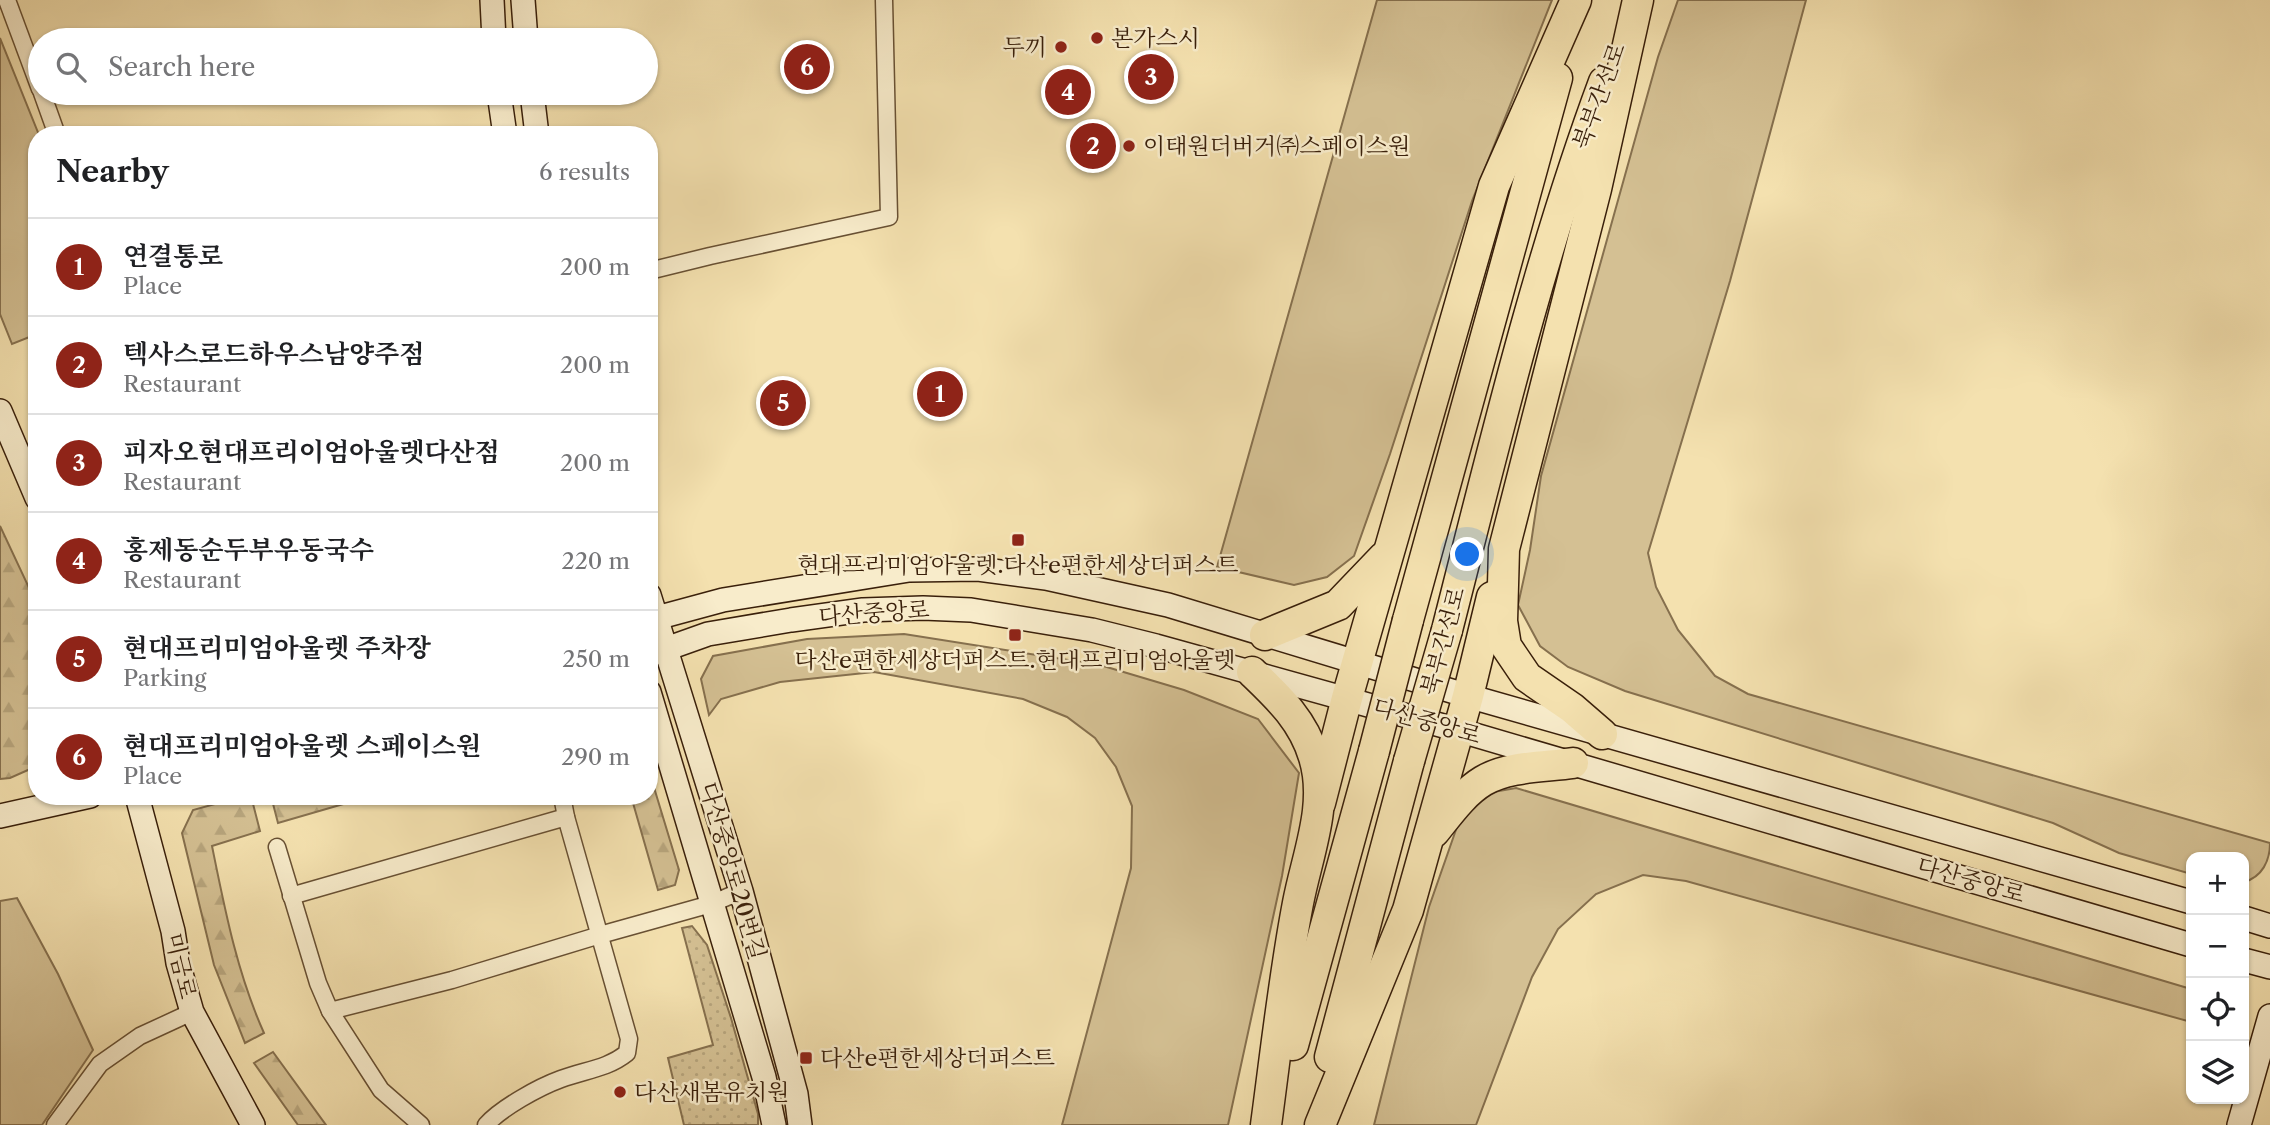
<!DOCTYPE html>
<html lang="en">
<head>
<meta charset="utf-8">
<style>
  :root { --surface:#fff; --page:#f6f6f6; --text:#202124; --muted:#757577; --line:#e0e0e0; --accent:#8f2418 }
  body { margin:0; font-family:"Libre Caslon Text","Noto Serif KR",serif; background:var(--page); color:var(--text) }
  .controls { position:absolute; right:21px; bottom:21px; display:grid; overflow:hidden; border-radius:14px; box-shadow:0 2px 5px #0004 }
  .controls button { width:63px; height:63px; display:grid; place-items:center; padding:0; border:0; border-bottom:2px solid var(--line); background:var(--surface); color:var(--text); font:35px sans-serif }
  .you { position:absolute; left:1468px; top:555px; width:24px; height:24px; margin:-18px; border:5px solid #fff; border-radius:50%; background:#1a73e8; box-shadow:0 0 0 10px #1a73e833 }
  .badge { display:grid; place-items:center; width:46px; height:46px; border-radius:50%; background:var(--accent); color:#fff; font-size:23px; font-weight:700 }
  .pin { position:absolute; translate:-50% -50%; border:4px solid #fff; box-shadow:0 2px 7px #0006 }
  .list { margin:0; padding:0; list-style:none }
  h2 { display:flex; justify-content:space-between; align-items:center; height:91px; margin:0; padding:0 28px; font-size:30px }
  h2 small { font-size:23px; font-weight:400; color:var(--muted) }
  .list li { display:grid; grid-template-columns:46px 1fr auto; gap:21px; align-items:center; box-sizing:border-box; height:98px; padding:0 28px; border-top:2px solid var(--line) }
  .list b { display:block; font-size:26px; white-space:nowrap }
  .list p { margin:0; font-size:23px; white-space:nowrap; color:var(--muted) }
  .list em { font-size:23px; font-style:normal; color:var(--muted) }
  .icon { flex:none; width:38px; height:38px; fill:none; stroke:currentColor; stroke-width:2; stroke-linecap:round; stroke-linejoin:round }
  .map { position:relative; flex:none; width:2270px; height:1125px; overflow:hidden }
  .search { position:absolute; background:var(--surface); box-shadow:0 2px 5px #0004; left:28px; top:28px; width:630px; height:77px; display:flex; align-items:center; gap:18px; box-sizing:border-box; padding:0 24px; border-radius:38px; color:var(--muted); font-size:26px }
  .panel { position:absolute; background:var(--surface); box-shadow:0 2px 5px #0004; left:28px; top:126px; width:630px; height:679px; border-radius:28px }
  .map>svg:first-child { display:block }
  .green { fill:#d4c093; stroke:#86704e; stroke-width:2 }
  .forest { fill:url(#forest-firs); stroke:#86704e; stroke-width:2 }
  .park { fill:url(#park-dots); stroke:#86704e; stroke-width:2 }
  .lines { fill:none; stroke-linecap:round; stroke-linejoin:round }
  .street-casing { stroke:#685033; stroke-width:19 }
  .secondary-casing { stroke:#391f0a; stroke-width:26 }
  .highway-casing { stroke:#391f0a; stroke-width:33 }
  .street { stroke:#f8eccb; stroke-width:16 }
  .secondary { stroke:#f8eccb; stroke-width:23 }
  .highway { stroke:#f4e1af; stroke-width:30 }
  .highway-bridge-casing { stroke:#391f0a; stroke-width:33; stroke-linecap:butt }
  .highway-bridge { stroke:#f4e1af; stroke-width:30 }
  .poi-dot { fill:#8f2418; stroke:#f8eccb; stroke-width:2.5 }
  .labels { text-anchor:middle; dominant-baseline:central; stroke-width:5; stroke-linejoin:round; paint-order:stroke }
  .poi-label { font-size:23px; fill:#391f0a; stroke:#f8eccb; text-anchor:start }
  .street-label { font-size:23px; fill:#391f0a; stroke:#f8eccb }
</style>
</head>
<body>
<div class="map">
<svg width="2270" height="1125" viewBox="0 0 2270 1125">
  <defs>
    <pattern id="forest-firs" width="22" height="20" patternUnits="userSpaceOnUse" patternTransform="scale(1.75)"><rect width="22" height="20" fill="#d4c093"/><path d="M5 1l3.5 6h-7zM16 11l3.5 6h-7z" fill="#b7a57d"/></pattern>
    <pattern id="park-dots" width="8" height="8" patternUnits="userSpaceOnUse" patternTransform="scale(1.75)"><rect width="8" height="8" fill="#d4c093"/><path d="M2 2h.1M6 6h.1" fill="none" stroke="#b7a57d" stroke-width="1.8" stroke-linecap="round"/></pattern>
  </defs>
  <rect width="100%" height="100%" fill="#f4e1af"/>
  <filter id="stains"><feTurbulence type="fractalNoise" baseFrequency=".00286" numOctaves="4"/><feColorMatrix values="0 0 0 0 .2 0 0 0 0 .09 0 0 0 0 .02 0 0 0 .5 -.17"/></filter>
  <radialGradient id="worn" r=".72"><stop offset=".6" stop-color="#630" stop-opacity="0"/><stop offset="1" stop-color="#630" stop-opacity=".3"/></radialGradient>
  <g class="green">
    <path d="M1377,0H1552L1472,201L1390,454L1354,556L1327,577L1294,585L1217,567Z"/>
    <path d="M1678,0H1806L1730,281L1648,553L1656,587L1678,630L1715,676L1748,694L2270,843C2270,861 2262,877 2244,882V857H2191V874L2119,853L2053,823L1625,691L1568,667L1540,646L1518,605L1530,550L1541,476L1658,57Z"/>
    <path d="M0,38L39,135H37V334L12,344L0,314Z"/>
    <path d="M904,634L1100,665L1184,690L1258,719L1299,773L1282,876L1228,1125H1062L1131,868L1132,806L1116,767L1095,738L1067,717L1023,699L874,672L780,682L721,699L709,715L701,679L713,656L807,639Z"/>
    <path d="M1516,788L2191,989V1022L1686,881L1643,875L1596,894L1558,929L1532,977L1476,1125H1374L1429,907L1458,824L1482,794Z"/>
    <path d="M17,898L58,974L93,1050L42,1125H0V901Z"/>
  </g>
  <g class="forest">
    <path d="M0,526L31,592L37,615V766L10,778L0,779Z"/>
    <path d="M649,771L679,870L675,885L658,890L631,796H649Z"/>
    <path d="M244,796H251L260,831L212,846C225,910 237,973 264,1033L245,1043L214,965L182,833L193,810Z"/>
    <path d="M271,796H371L278,823Z"/>
    <path d="M273,1052L326,1125H298L254,1063Z"/>
  </g>
  <path class="park" d="M692,926L707,945L731,1018L758,1114V1125H684L668,1058L713,1045L682,928Z"/>
  <g class="lines">
    <defs>
      <g id="street">
        <path d="M7,0L40,89"/>
        <path d="M42,93L57,135"/>
        <path d="M649,271L710,256L889,217L884,0"/>
        <path d="M562,796L566,817"/>
        <path d="M277,847L318,983L330,1011L381,1090L421,1125"/>
        <path d="M291,896L566,817L629,1039L627,1053C607,1069 585,1070 561,1079C539,1087 501,1108 486,1125"/>
        <path d="M330,1011L452,980L600,935L711,904L741,891"/>
        <path d="M55,1125L100,1064L140,1036L192,1012"/>
      </g>
      <g id="secondary">
        <path d="M492,0L494,40"/>
        <path d="M523,0L526,40"/>
        <path d="M499,93L505,135"/>
        <path d="M532,93L537,135"/>
        <path d="M0,411L37,498"/>
        <path d="M649,595L741,891L796,1094L800,1125"/>
        <path d="M649,620L723,600L909,570L978,569L1046,578L1168,605L1468,696L2191,902"/>
        <path d="M649,655L708,634L791,620L863,610L923,608L971,610L1092,630L1156,646L1458,730L2191,945"/>
        <path d="M649,692L764,1077L774,1125"/>
        <path d="M137,796L173,931L178,963L192,1012L253,1125"/>
        <path d="M0,816L90,796"/>
        <path d="M2244,918L2270,926"/>
        <path d="M2244,960L2270,967"/>
        <path d="M2239,1125L2270,1016"/>
      </g>
      <g id="highway">
        <path d="M1408,620L1557,78"/>
        <path d="M1447,630C1494,446 1538,260 1604,82"/>
        <path d="M1265,635L1338,605L1384,557"/>
        <path d="M1252,672C1278,697 1303,720 1314,757C1329,805 1307,855 1298,903C1284,976 1276,1051 1266,1125"/>
        <path d="M1602,734L1572,708L1527,677L1506,646L1502,621L1504,549L1596,189L1638,0"/>
        <path d="M1320,803L1347,698L1494,186L1576,0"/>
        <path d="M1434,832C1448,815 1463,793 1483,781C1508,766 1544,767 1573,763"/>
        <path d="M1293,1045L1374,751"/>
        <path d="M1330,1057L1409,761"/>
        <path d="M1320,1125L1408,910L1468,696L1492,597"/>
      </g>
    </defs>
    <use href="#street" class="street-casing"/>
    <use href="#secondary" class="secondary-casing"/>
    <use href="#highway" class="highway-casing"/>
    <use href="#street" class="street"/>
    <use href="#secondary" class="secondary"/>
    <use href="#highway" class="highway"/>
    <defs>
      <g id="highway-bridge">
        <path d="M1374,751L1408,620"/>
        <path d="M1409,761L1447,630"/>
      </g>
    </defs>
    <use href="#highway-bridge" class="highway-bridge-casing"/>
    <use href="#highway-bridge" class="highway-bridge"/>
  </g>
  <g class="poi-dot">
    <circle cx="1097" cy="38" r="7"/>
    <circle cx="1061" cy="47" r="7"/>
    <circle cx="1129" cy="146" r="7"/>
    <rect x="1011" y="533" width="14" height="14" rx="3.5"/>
    <rect x="1008" y="628" width="14" height="14" rx="3.5"/>
    <rect x="799" y="1051" width="14" height="14" rx="3.5"/>
    <circle cx="620" cy="1092" r="7"/>
  </g>
  <g class="labels">
    <g class="poi-label">
      <text x="1111" y="38">본가스시</text>
      <text x="1047" y="47" text-anchor="end">두끼</text>
      <text x="1143" y="146">이태원더버거㈜스페이스원</text>
      <text x="1018" y="565" text-anchor="middle">현대프리미엄아울렛.다산e편한세상더퍼스트</text>
      <text x="1015" y="660" text-anchor="middle">다산e편한세상더퍼스트.현대프리미엄아울렛</text>
      <text x="820" y="1058">다산e편한세상더퍼스트</text>
      <text x="634" y="1092">다산새봄유치원</text>
    </g>
    <g class="street-label">
      <text transform="translate(1599 96) rotate(-70)">북부간선로</text>
      <text transform="translate(874 613) rotate(-4)">다산중앙로</text>
      <text transform="translate(1443 641) rotate(-75)">북부간선로</text>
      <text transform="translate(1427 721) rotate(16)">다산중앙로</text>
      <text transform="translate(733 871) rotate(74)">다산중앙로20번길</text>
      <text transform="translate(1971 880) rotate(16)">다산중앙로</text>
      <text transform="translate(181 966) rotate(77)">미금로</text>
    </g>
  </g>
  <rect width="100%" height="100%" filter="url(#stains)"/>
  <rect width="100%" height="100%" fill="url(#worn)"/>
</svg>
<div class="controls">
<button>+</button>
<button>−</button>
<button><svg class="icon" aria-label="locate" viewBox="0 0 24 24"><circle cx="12" cy="12" r="6"/><path d="M12 2v4M12 18v4M2 12h4M18 12h4"/></svg></button>
<button><svg class="icon" aria-label="layers" viewBox="0 0 24 24"><path d="M12 4l9 5-9 5-9-5zM3 14l9 5 9-5"/></svg></button>
</div>
<div class="you"></div>
<div class="pin badge" style="left:940px;top:394px">1</div>
<div class="pin badge" style="left:1093px;top:146px">2</div>
<div class="pin badge" style="left:1151px;top:77px">3</div>
<div class="pin badge" style="left:1068px;top:92px">4</div>
<div class="pin badge" style="left:783px;top:403px">5</div>
<div class="pin badge" style="left:807px;top:67px">6</div>
<div class="search"><svg class="icon" aria-label="search" viewBox="0 0 24 24"><circle cx="10" cy="10" r="6"/><path d="M15 15l6 6"/></svg>Search here</div>
<section class="panel">
<h2>Nearby<small>6 results</small></h2>
<ul class="list">
<li><span class="badge">1</span><div><b>연결통로</b><p>Place</p></div><em>200 m</em></li>
<li><span class="badge">2</span><div><b>텍사스로드하우스남양주점</b><p>Restaurant</p></div><em>200 m</em></li>
<li><span class="badge">3</span><div><b>피자오현대프리이엄아울렛다산점</b><p>Restaurant</p></div><em>200 m</em></li>
<li><span class="badge">4</span><div><b>홍제동순두부우동국수</b><p>Restaurant</p></div><em>220 m</em></li>
<li><span class="badge">5</span><div><b>현대프리미엄아울렛 주차장</b><p>Parking</p></div><em>250 m</em></li>
<li><span class="badge">6</span><div><b>현대프리미엄아울렛 스페이스원</b><p>Place</p></div><em>290 m</em></li>
</ul>
</section>
</div>
</body>
</html>
